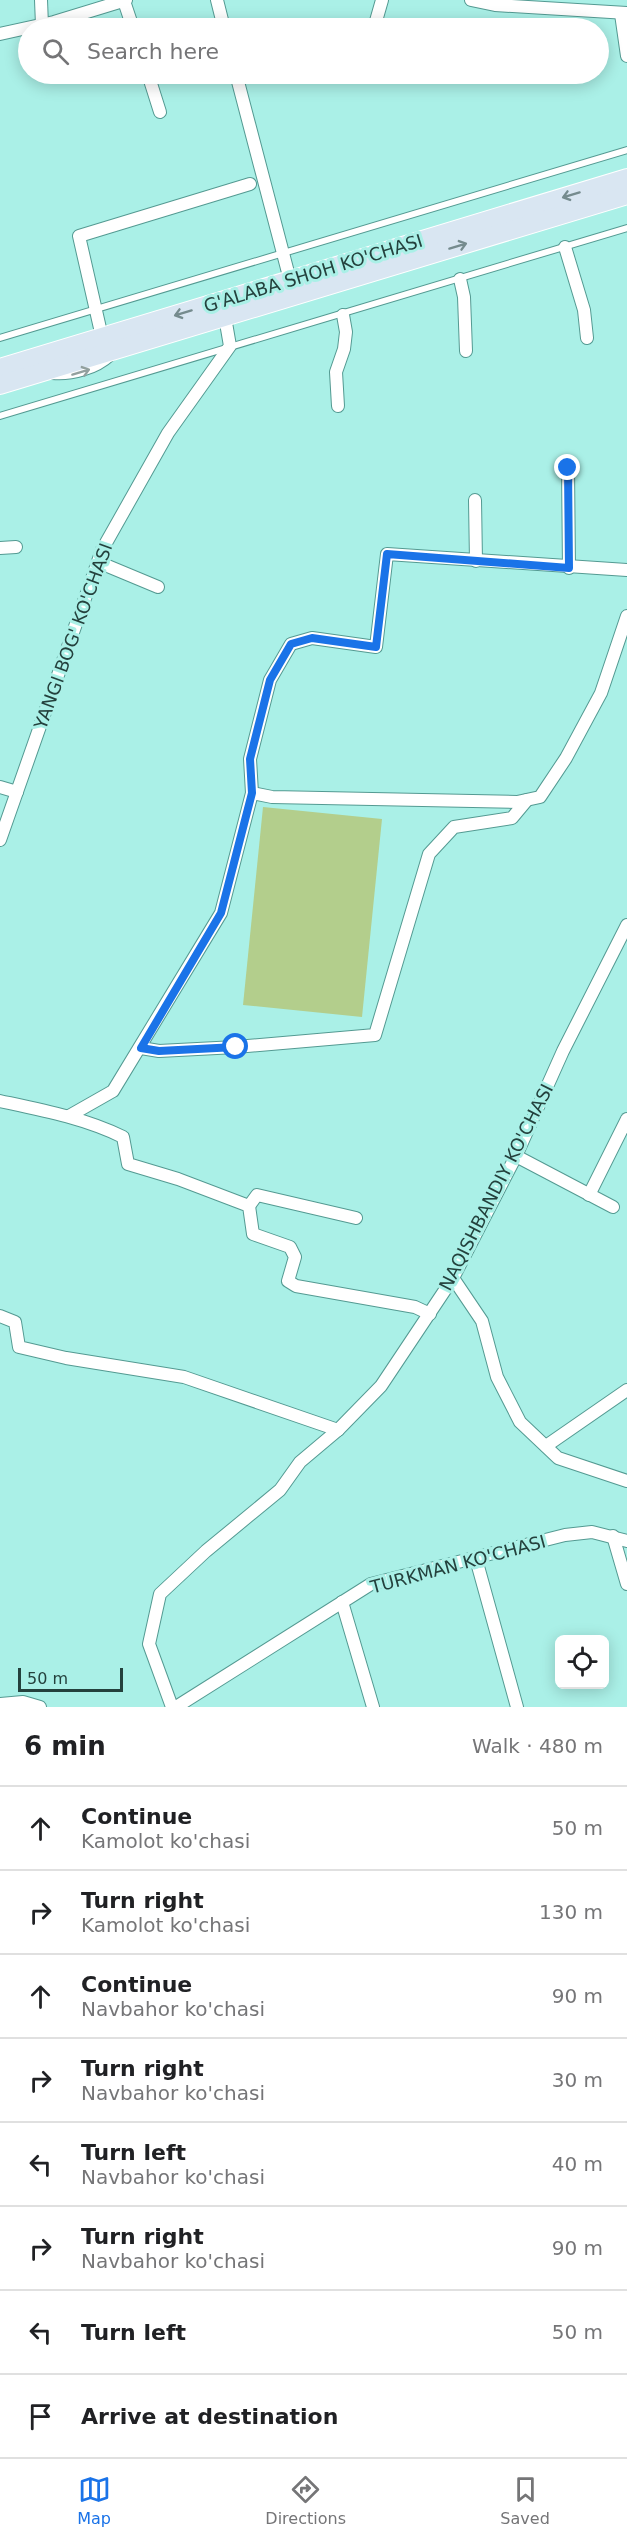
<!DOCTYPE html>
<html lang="en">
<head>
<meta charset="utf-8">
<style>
  :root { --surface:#fff; --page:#f2f2f2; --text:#202124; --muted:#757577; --line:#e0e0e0; --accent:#1a73e8 }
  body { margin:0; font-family:"DejaVu Sans",sans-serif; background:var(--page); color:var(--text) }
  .controls { position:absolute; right:18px; bottom:18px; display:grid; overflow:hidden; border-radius:9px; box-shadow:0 3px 15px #0003 }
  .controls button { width:54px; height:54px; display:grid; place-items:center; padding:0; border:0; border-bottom:2px solid var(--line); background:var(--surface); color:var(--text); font:30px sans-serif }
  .scale { position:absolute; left:18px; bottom:15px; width:105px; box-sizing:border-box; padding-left:6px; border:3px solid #24413d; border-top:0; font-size:16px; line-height:21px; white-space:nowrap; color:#24413d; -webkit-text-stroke:4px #aaf0e7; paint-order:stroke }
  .stop { position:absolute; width:18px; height:18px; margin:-14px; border:4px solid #1a73e8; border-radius:50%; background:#fff }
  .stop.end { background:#1a73e8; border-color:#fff; box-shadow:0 2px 6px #0008 }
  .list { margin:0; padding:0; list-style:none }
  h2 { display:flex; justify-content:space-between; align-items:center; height:78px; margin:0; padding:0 24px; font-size:26px }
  h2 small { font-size:20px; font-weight:400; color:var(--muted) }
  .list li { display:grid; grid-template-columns:39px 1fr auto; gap:18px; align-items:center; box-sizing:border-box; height:84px; padding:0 24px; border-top:2px solid var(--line) }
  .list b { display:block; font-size:22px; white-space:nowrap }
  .list p { margin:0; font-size:20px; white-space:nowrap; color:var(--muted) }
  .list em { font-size:20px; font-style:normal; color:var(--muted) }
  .icon { flex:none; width:33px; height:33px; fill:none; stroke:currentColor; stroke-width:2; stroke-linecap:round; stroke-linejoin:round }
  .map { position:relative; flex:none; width:627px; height:1707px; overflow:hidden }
  .search { position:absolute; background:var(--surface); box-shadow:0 3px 15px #0003; left:18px; right:18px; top:18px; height:66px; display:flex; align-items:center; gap:15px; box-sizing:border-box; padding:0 21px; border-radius:33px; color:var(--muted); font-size:22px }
  .sheet { height:750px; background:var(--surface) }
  nav { display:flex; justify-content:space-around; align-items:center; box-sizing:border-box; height:84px; border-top:2px solid var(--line); background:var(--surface); font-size:16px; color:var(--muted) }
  nav a { display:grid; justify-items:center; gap:3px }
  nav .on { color:var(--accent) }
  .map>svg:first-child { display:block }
  .garden { fill:#b3ce8c }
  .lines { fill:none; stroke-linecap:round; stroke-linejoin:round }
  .service-casing { stroke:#549a92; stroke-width:8 }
  .minor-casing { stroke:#549a92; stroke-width:14 }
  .primary-casing { stroke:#fff; stroke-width:20 }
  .service { stroke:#fff; stroke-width:6 }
  .minor { stroke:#fff; stroke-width:12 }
  .primary { stroke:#d9e6f2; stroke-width:18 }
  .oneway { stroke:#758b8e }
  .oneway2 { stroke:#92a09e }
  .route { stroke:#1a73e8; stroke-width:8 }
  .labels { text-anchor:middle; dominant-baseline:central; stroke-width:6; stroke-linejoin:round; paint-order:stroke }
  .street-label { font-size:18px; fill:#24413d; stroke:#aaf0e7 }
</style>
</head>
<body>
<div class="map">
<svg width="627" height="1707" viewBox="0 0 627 1707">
  <rect width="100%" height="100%" fill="#aaf0e7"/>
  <path class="garden" d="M263,807L382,819L362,1017L243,1005Z"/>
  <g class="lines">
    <defs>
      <g id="service">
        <path d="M0,338L627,150"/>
        <path d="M52,376C72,378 97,371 112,357"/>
        <path d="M0,416C209,352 418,292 627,228"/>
      </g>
      <g id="minor">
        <path d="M41,0L42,25"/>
        <path d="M217,0L224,28"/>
        <path d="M471,0L495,5L627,13"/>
        <path d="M124,1L133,28"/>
        <path d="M621,14L627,56"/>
        <path d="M374,28L382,0"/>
        <path d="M0,34L54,22L126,0"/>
        <path d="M148,74L160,112"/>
        <path d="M236,74L290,280"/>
        <path d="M565,247L584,310L587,338"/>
        <path d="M460,279L464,297L466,351"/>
        <path d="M102,337L79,236L250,184"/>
        <path d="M338,406L336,372L344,349L346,332L343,315"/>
        <path d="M568,468L569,568"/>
        <path d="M475,500L476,561"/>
        <path d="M0,548L16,547"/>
        <path d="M98,562L158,587"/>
        <path d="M0,787L17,792"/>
        <path d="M252,793L272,797L517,802L540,797L566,758L601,693L627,616"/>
        <path d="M0,840L102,550L168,433L230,346L225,317"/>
        <path d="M141,1048L159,1051L236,1047L375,1035L429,854L454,827L512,818L527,800"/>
        <path d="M0,1101C42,1110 84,1118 123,1137L128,1164L178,1179L249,1206L253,1234L290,1247L295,1257L288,1281L296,1286L415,1307L430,1314"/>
        <path d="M69,1116L113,1091L221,913L252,793L250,759L270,680L291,644L312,638L376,647L387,554L627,570"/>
        <path d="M516,1156L613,1207"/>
        <path d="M589,1195L627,1119"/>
        <path d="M249,1206L257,1195L356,1218"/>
        <path d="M453,1278L482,1321L497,1377L520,1422L558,1458L627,1481"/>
        <path d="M0,1316L15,1322L19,1347L66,1358L184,1377L338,1430"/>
        <path d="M546,1446L627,1390"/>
        <path d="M613,1536L627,1584"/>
        <path d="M476,1559L517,1707"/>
        <path d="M342,1602L373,1707"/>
        <path d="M0,1704L23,1702L40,1707"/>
        <path d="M172,1707L149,1644L160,1594L206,1551L280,1490L300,1462L338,1430L381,1386L453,1278L516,1156L563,1051L627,925"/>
        <path d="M176,1707L371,1584L565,1535L592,1532L627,1541"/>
      </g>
      <g id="primary">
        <path d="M0,368L627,178"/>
        <path d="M0,385L627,195"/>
      </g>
    </defs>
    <use href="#service" class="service-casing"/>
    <use href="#minor" class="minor-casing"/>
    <use href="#primary" class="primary-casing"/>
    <use href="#service" class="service"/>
    <use href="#minor" class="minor"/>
    <use href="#primary" class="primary"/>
  </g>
  <defs><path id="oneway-shaft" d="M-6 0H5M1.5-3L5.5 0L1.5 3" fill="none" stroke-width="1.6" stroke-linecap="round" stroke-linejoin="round" transform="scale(1.5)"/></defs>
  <g class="oneway">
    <use href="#oneway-shaft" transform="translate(571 195) rotate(163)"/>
    <use href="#oneway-shaft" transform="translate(458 246) rotate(-17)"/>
    <use href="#oneway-shaft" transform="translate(183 313) rotate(163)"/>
  </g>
  <use class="oneway2" href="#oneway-shaft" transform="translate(81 372) rotate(-17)"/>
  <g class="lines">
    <path class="route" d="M236,1047L159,1051L141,1048L221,913L252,793L250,759L270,680L291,644L312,638L376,647L387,554L569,568L568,468"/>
  </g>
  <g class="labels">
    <g class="street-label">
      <text transform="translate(313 273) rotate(-17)">G'ALABA SHOH KO'CHASI</text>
      <text transform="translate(73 636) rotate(-70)">YANGI BOG' KO'CHASI</text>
      <text transform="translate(496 1187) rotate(-63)">NAQISHBANDIY KO'CHASI</text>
      <text transform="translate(458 1564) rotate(-15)">TURKMAN KO'CHASI</text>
    </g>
  </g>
</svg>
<div class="controls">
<button><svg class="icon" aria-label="locate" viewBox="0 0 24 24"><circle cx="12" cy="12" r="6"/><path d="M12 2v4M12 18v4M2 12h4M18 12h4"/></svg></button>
</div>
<div class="scale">50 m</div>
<div class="stop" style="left:236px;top:1047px"></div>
<div class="stop end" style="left:568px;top:468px"></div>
<div class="search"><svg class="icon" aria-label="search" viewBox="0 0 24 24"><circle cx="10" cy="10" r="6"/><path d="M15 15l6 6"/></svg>Search here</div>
</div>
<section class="sheet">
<h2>6 min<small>Walk · 480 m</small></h2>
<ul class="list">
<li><svg class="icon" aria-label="ahead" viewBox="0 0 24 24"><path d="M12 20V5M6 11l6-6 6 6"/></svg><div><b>Continue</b><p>Kamolot ko'chasi</p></div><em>50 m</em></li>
<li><svg class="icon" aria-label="right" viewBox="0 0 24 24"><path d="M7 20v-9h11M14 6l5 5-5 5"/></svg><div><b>Turn right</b><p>Kamolot ko'chasi</p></div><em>130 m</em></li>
<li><svg class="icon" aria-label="ahead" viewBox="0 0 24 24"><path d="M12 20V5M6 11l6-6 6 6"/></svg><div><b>Continue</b><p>Navbahor ko'chasi</p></div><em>90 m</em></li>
<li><svg class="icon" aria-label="right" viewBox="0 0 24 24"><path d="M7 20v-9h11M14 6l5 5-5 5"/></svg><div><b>Turn right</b><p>Navbahor ko'chasi</p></div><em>30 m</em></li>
<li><svg class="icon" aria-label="left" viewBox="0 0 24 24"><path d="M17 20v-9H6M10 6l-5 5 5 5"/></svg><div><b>Turn left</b><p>Navbahor ko'chasi</p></div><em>40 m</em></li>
<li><svg class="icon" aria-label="right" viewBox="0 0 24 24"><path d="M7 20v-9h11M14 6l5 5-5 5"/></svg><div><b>Turn right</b><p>Navbahor ko'chasi</p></div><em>90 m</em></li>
<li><svg class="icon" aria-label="left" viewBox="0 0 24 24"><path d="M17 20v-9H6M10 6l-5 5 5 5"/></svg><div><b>Turn left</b></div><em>50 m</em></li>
<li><svg class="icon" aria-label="arrive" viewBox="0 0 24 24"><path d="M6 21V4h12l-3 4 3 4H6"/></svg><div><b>Arrive at destination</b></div></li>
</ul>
</section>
<nav>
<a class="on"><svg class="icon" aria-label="map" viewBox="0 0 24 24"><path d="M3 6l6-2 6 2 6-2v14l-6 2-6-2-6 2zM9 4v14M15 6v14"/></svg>Map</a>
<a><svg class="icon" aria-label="directions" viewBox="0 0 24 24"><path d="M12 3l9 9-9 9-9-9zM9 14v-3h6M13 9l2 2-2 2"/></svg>Directions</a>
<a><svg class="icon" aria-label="saved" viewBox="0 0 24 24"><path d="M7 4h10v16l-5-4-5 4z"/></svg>Saved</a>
</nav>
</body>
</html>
